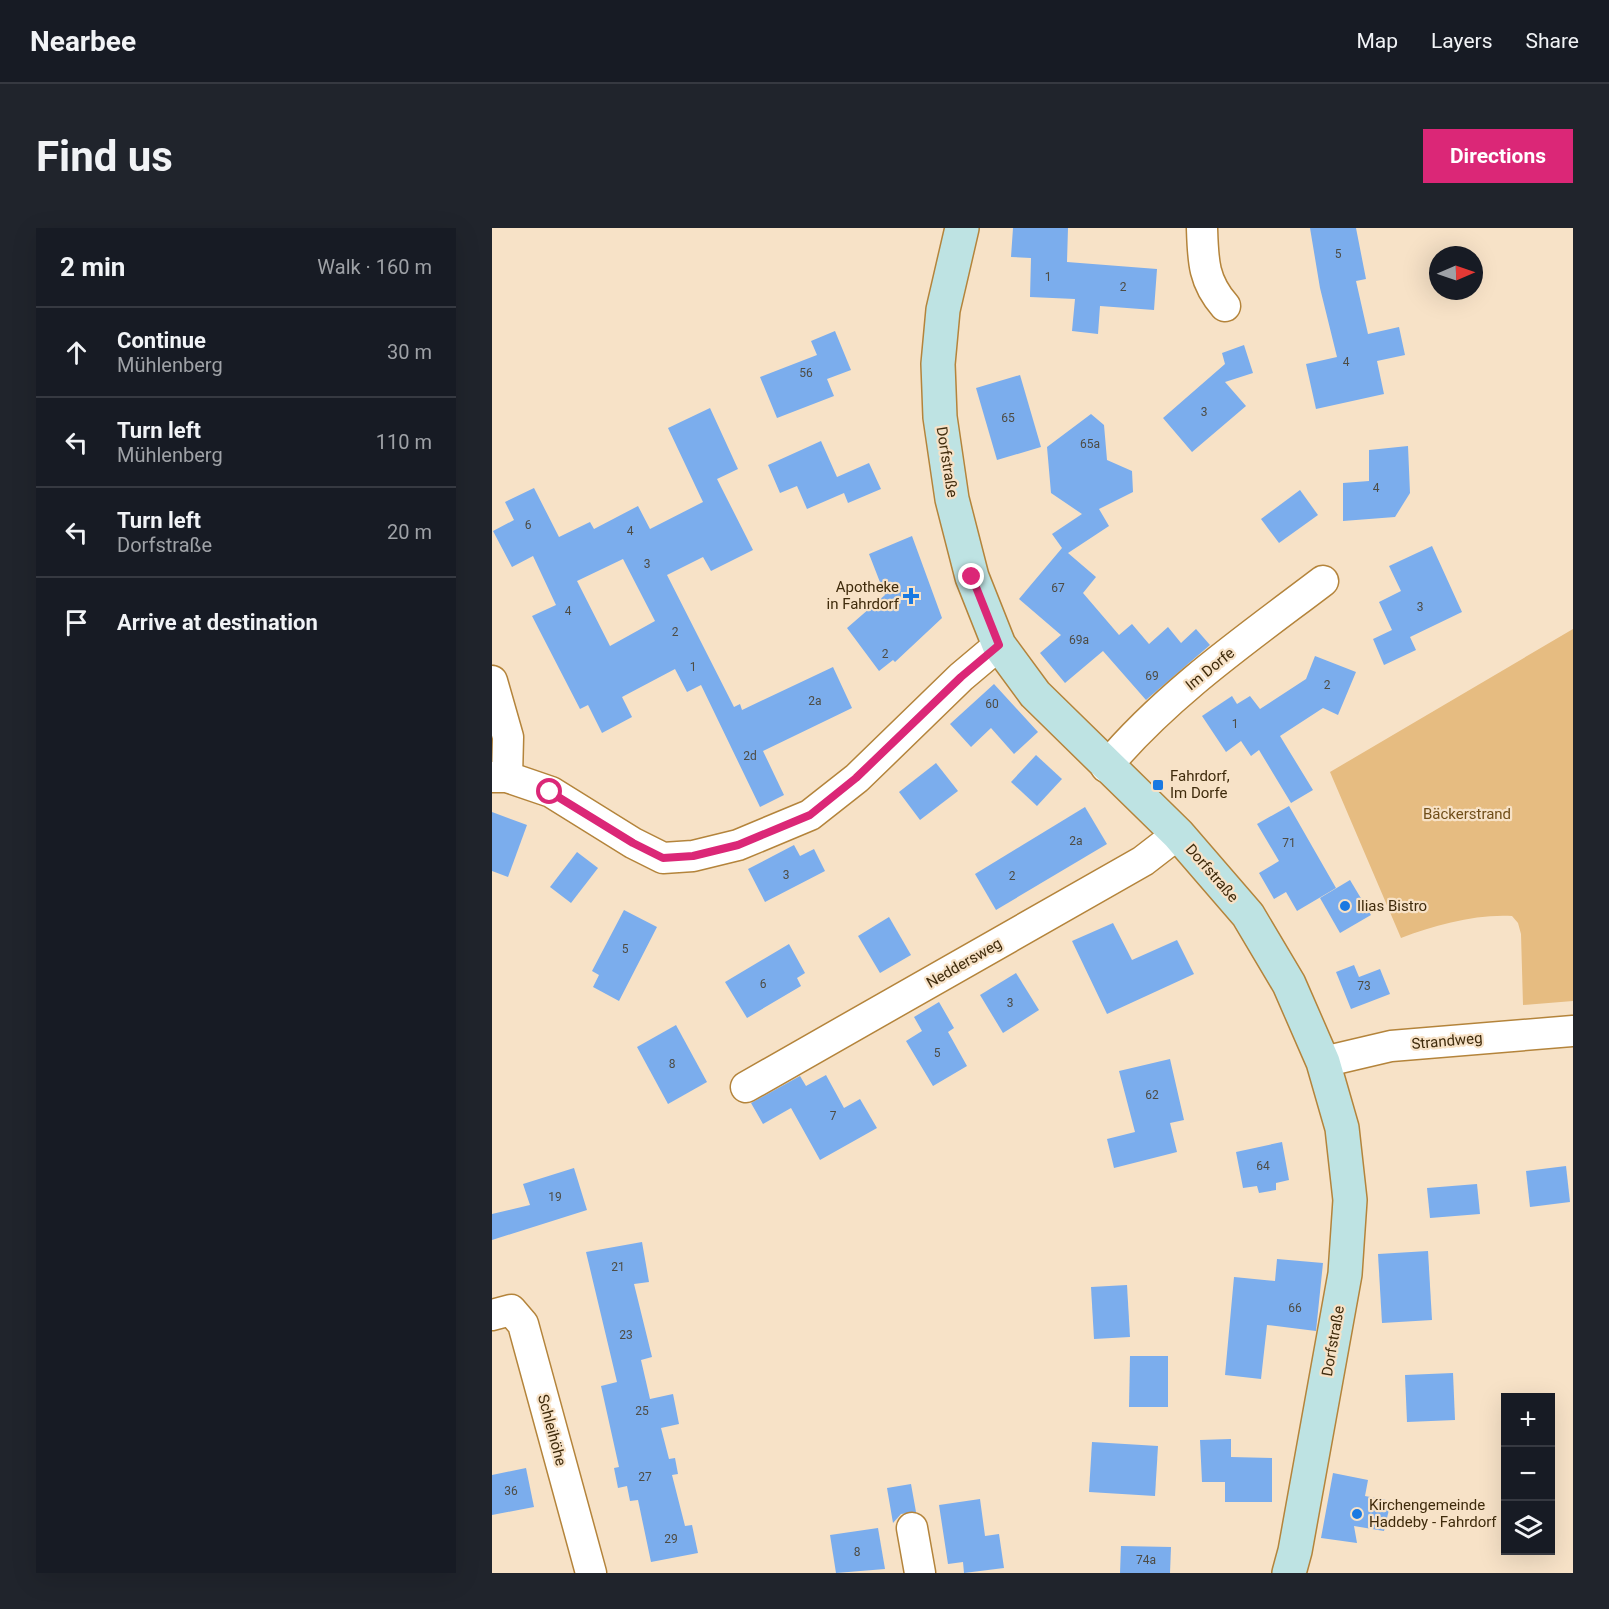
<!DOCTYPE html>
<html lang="en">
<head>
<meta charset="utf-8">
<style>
  :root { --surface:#171b24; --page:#20242c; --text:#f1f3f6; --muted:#9ea1a6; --line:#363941; --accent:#db2777 }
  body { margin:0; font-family:Roboto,sans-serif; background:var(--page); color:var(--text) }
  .controls { position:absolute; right:18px; bottom:18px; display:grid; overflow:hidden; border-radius:0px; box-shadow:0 6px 24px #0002 }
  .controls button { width:54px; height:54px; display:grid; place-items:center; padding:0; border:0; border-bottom:2px solid var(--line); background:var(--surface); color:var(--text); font:30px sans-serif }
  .compass { position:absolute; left:937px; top:18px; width:54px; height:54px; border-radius:50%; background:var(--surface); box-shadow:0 6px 24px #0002; rotate:88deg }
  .stop { position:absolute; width:18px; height:18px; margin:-14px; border:4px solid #db2777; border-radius:50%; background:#fff }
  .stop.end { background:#db2777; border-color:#fff; box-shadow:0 2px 6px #0008 }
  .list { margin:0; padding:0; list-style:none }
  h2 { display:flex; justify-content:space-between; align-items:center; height:78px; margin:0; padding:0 24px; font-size:26px }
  h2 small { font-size:20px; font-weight:400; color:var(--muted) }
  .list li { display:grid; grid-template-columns:39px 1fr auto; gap:18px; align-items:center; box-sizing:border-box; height:90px; padding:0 24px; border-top:2px solid var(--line) }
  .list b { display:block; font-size:22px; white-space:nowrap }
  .list p { margin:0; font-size:20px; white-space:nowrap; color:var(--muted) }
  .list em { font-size:20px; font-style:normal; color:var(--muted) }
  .icon { flex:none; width:33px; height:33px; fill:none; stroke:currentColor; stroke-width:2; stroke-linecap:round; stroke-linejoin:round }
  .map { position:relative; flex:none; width:1081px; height:1345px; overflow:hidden; border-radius:0px }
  header { display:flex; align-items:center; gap:36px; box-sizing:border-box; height:84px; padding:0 30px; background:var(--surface); border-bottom:2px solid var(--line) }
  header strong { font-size:28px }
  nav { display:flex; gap:33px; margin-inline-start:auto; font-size:21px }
  .intro { display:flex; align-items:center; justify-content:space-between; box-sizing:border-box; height:144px; padding:0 36px }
  h1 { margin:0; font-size:42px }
  .button { padding:15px 27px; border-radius:0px; background:var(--accent); color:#fff; font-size:21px; font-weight:700 }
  main { display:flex; gap:36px; padding:0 36px }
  aside { flex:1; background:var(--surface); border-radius:0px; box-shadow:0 6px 24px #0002 }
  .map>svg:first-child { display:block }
  .green { fill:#e6bc81 }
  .building { fill:#7baded; fill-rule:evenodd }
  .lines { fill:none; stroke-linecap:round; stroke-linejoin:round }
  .street-casing { stroke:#b4843b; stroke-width:33 }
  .secondary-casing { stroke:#b4843b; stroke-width:36 }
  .street { stroke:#fff; stroke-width:30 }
  .secondary { stroke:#bee3e3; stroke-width:33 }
  .route { stroke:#db2777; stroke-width:8 }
  .poi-dot { fill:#1a79e2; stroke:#f7e2c7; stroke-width:2 }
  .labels { text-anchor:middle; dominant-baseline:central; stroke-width:4.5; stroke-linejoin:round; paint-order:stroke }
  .number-label { font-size:12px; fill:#4e4c44 }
  .street-label { font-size:15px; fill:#3f2b0c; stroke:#f7e2c7 }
  .poi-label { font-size:15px; fill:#3f2b0c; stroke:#f7e2c7; text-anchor:start }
  .park-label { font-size:15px; fill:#714f1a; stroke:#f7e2c7 }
</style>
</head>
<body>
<header>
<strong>Nearbee</strong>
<nav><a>Map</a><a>Layers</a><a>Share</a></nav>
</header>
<div class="intro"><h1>Find us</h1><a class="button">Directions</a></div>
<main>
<aside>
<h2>2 min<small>Walk · 160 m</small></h2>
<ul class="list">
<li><svg class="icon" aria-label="ahead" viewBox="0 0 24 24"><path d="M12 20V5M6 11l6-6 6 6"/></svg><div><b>Continue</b><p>Mühlenberg</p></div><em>30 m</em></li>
<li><svg class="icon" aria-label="left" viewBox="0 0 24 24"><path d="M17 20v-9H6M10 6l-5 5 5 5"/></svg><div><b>Turn left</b><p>Mühlenberg</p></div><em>110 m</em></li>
<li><svg class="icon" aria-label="left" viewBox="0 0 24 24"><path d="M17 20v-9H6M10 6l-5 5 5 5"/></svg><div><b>Turn left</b><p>Dorfstraße</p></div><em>20 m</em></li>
<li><svg class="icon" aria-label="arrive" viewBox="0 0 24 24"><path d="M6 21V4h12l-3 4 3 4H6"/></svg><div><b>Arrive at destination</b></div></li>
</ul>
</aside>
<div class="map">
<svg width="1081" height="1345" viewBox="0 0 1081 1345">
  <rect width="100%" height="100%" fill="#f7e2c7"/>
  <path class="green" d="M1081,401V773L1031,777L1029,706L1026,695L1020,688C983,686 943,697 909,710L838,544Z"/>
  <g class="building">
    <path d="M521,0H576L575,34L665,41L662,82L608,78L606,106L580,103L583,71L538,69L539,30L519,29Z"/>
    <path d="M818,0H864L874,51L864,53L876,106L907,99L913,127L885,133L892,166L824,181L814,136L845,129L828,60Z"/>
    <path d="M343,103L359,142L335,151L342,168L285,190L268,149L325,127L319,113Z"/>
    <path d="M752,117L761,145L733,154L754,178L700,224L671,190L733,136L730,125Z"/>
    <path d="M528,147L549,219L505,232L484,160Z"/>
    <path d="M218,180L246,241L225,251L261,322L219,343L211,329L175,347L242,479L248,476L250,482L341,439L360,480L271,523L292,567L268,579L209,457L195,464L183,441L130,469L140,489L110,505L96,477L88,481L40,388L64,377L41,328L20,339L1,303L22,292L13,274L42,260L67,309L98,294L102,301L146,278L158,301L211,274L176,200ZM131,331L163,393L118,418L85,353Z"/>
    <path d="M599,186L612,197L615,232L640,243L641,264L607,281L617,298L576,325L604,349L591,365L627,407L640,396L657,416L676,399L689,415L704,401L718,417L654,472L611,423L573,455L548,425L569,407L527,371L570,320L560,306L590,286L559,265L555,219Z"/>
    <path d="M329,213L345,249L377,235L389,261L356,275L352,265L315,281L305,258L288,265L276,237Z"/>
    <path d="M916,218L918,265L903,289L851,293V255L877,253V222Z"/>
    <path d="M808,262L826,287L787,315L769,291Z"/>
    <path d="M420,308L450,390L403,434L401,432L387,443L355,400L393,367L377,326Z"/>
    <path d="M940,318L970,384L918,409L924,422L892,437L881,411L900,402L887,374L909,363L897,338Z"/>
    <path d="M823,428L864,444L846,487L831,480L788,508L821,562L799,575L767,522L759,528L749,513L734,524L710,488L740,468L745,476L758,468L768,481L814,451Z"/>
    <path d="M502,456L546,504L522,526L499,500L479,519L458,496Z"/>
    <path d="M544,527L570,551L545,578L519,554Z"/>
    <path d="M444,535L466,563L428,592L407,564Z"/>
    <path d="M797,578L844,660L805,683L794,664L782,671L767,645L787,633L765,596Z"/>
    <path d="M593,579L615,616L504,682L483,646Z"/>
    <path d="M0,584L35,597L16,649L0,643Z"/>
    <path d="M302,617L308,628L322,621L333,643L273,674L256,641Z"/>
    <path d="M85,624L106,640L79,675L58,659Z"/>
    <path d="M858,652L879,687L848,705L828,670Z"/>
    <path d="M132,682L165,699L127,773L101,759L107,747L100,743Z"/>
    <path d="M397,689L419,727L388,745L366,708Z"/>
    <path d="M621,695L640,732L685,712L702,746L615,786L580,713Z"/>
    <path d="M297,716L313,745L305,750L309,758L255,790L233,754Z"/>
    <path d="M862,737L867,749L888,741L898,766L859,781L844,744Z"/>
    <path d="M524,745L547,782L511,805L488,767Z"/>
    <path d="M447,774L462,800L456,804L475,838L441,858L414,813L430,803L422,789Z"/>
    <path d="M184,797L215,854L176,876L145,819Z"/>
    <path d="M678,831L692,892L678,895L685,924L622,940L615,911L643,904L627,843Z"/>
    <path d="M334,847L352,880L368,871L385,900L328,932L299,880L271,896L259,875L308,848L314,858Z"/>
    <path d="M790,914L797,952L784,955V962L767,965L765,958L751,960L744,924Z"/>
    <path d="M1074,938L1078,974L1038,979L1034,943Z"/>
    <path d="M82,940L95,982L0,1012V986L38,977L31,956Z"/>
    <path d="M985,956L988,986L938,990L935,960Z"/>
    <path d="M150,1014L157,1054L142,1056L160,1129L149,1132L158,1171L181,1166L187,1196L169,1200L177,1231L183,1230L186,1246L180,1247L193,1298L200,1297L206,1325L159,1334L146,1272L138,1273L135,1258L126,1260L122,1240L127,1239L109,1158L125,1154L94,1024Z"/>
    <path d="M936,1023L940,1092L890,1095L886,1026Z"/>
    <path d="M785,1031L831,1035L824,1103L775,1097L769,1151L733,1147L742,1049L783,1053Z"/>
    <path d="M635,1057L638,1109L602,1111L599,1059Z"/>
    <path d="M638,1128H676V1179H637Z"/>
    <path d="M961,1145L963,1192L915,1194L913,1147Z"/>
    <path d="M739,1211V1229L780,1230V1274H733V1254H710L708,1212Z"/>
    <path d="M600,1214L666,1218L663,1268L597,1264Z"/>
    <path d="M34,1240L42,1279L0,1287V1247Z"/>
    <path d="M841,1245L876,1252L873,1268L899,1273L892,1303L862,1298L865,1315L829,1310Z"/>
    <path d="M419,1256L424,1284L409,1286L401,1295L395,1260Z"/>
    <path d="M488,1271L493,1308L507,1306L512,1340L472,1345L471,1334L456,1336L447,1277Z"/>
    <path d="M386,1300L393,1341L344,1345L338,1307Z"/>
    <path d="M629,1318L679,1319L678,1345H628Z"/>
  </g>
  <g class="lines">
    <defs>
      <g id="street">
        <path d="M710,0C711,32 711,53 733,78"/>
        <path d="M0,453L16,509L15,549"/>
        <path d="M614,539C675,466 756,410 831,353"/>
        <path d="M0,549H15L59,564L141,615L171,630L201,628L246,617L318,587L365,550L469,449L507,417"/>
        <path d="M831,834L899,818L1081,803"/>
        <path d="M254,859L651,633L686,606"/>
        <path d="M0,1087L19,1082L31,1096L99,1345"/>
        <path d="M420,1300L428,1345"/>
      </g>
      <path id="secondary" d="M470,0L451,82L446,136L448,189L460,271L480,349L507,417L543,466L686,606L756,687L797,756L831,834L850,900L858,972L853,1046L803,1323L797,1345"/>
    </defs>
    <use href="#street" class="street-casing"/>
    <use href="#secondary" class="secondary-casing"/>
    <use href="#street" class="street"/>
    <use href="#secondary" class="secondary"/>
  </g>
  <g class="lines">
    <path class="route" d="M58,564L141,615L171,630L201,628L246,617L318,587L364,550L469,449L507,417L480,349"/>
  </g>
  <g class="poi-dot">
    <path d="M416 359h6v6h6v6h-6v6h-6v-6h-6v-6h6z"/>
    <rect x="660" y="551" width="12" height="12" rx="3"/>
    <circle cx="853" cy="678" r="6"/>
    <circle cx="865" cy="1286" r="6"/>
  </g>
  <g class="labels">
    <g class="number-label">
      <text x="846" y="26">5</text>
      <text x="556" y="49">1</text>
      <text x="631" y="59">2</text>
      <text x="854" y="134">4</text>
      <text x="314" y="145">56</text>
      <text x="712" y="184">3</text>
      <text x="516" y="190">65</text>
      <text x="598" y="216">65a</text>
      <text x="884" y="260">4</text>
      <text x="36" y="297">6</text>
      <text x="138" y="303">4</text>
      <text x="155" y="336">3</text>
      <text x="566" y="360">67</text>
      <text x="928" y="379">3</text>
      <text x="76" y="383">4</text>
      <text x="183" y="404">2</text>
      <text x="587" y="412">69a</text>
      <text x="393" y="426">2</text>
      <text x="201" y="439">1</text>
      <text x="660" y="448">69</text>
      <text x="835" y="457">2</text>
      <text x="323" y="473">2a</text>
      <text x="500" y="476">60</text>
      <text x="743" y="496">1</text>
      <text x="258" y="528">2d</text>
      <text x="584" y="613">2a</text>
      <text x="797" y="615">71</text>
      <text x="294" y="647">3</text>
      <text x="520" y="648">2</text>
      <text x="133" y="721">5</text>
      <text x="271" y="756">6</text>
      <text x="872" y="758">73</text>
      <text x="518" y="775">3</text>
      <text x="445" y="825">5</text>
      <text x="180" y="836">8</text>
      <text x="660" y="867">62</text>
      <text x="341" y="888">7</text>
      <text x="771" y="938">64</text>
      <text x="63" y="969">19</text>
      <text x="126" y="1039">21</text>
      <text x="803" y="1080">66</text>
      <text x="134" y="1107">23</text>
      <text x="150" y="1183">25</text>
      <text x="153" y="1249">27</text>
      <text x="19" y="1263">36</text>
      <text x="179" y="1311">29</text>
      <text x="365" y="1324">8</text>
      <text x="654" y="1332">74a</text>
    </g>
    <g class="street-label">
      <text transform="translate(455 234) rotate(81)">Dorfstraße</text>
      <text transform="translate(718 441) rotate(-39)">Im Dorfe</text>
      <text transform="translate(720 645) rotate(49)">Dorfstraße</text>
      <text transform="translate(472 735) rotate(-30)">Neddersweg</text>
      <text transform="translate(955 813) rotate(-5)">Strandweg</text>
      <text transform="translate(841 1113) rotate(-80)">Dorfstraße</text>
      <text transform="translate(60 1202) rotate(75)">Schleihöhe</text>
    </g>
    <g class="poi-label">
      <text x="407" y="359" text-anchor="end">Apotheke<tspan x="407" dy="17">in Fahrdorf</tspan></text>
      <text x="678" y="548">Fahrdorf,<tspan x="678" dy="17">Im Dorfe</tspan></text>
      <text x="865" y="678">Ilias Bistro</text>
      <text x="877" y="1277">Kirchengemeinde<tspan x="877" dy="17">Haddeby - Fahrdorf</tspan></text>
    </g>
    <g class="park-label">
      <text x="975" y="586">Bäckerstrand</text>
    </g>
  </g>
</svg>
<div class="controls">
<button>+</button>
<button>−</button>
<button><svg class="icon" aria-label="layers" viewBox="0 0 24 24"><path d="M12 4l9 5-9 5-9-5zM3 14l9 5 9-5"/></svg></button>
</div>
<svg class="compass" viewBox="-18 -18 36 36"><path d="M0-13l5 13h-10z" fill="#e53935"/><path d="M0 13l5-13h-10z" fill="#9ea1a6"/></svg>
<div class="stop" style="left:58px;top:564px"></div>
<div class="stop end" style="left:480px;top:349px"></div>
</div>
</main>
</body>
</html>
